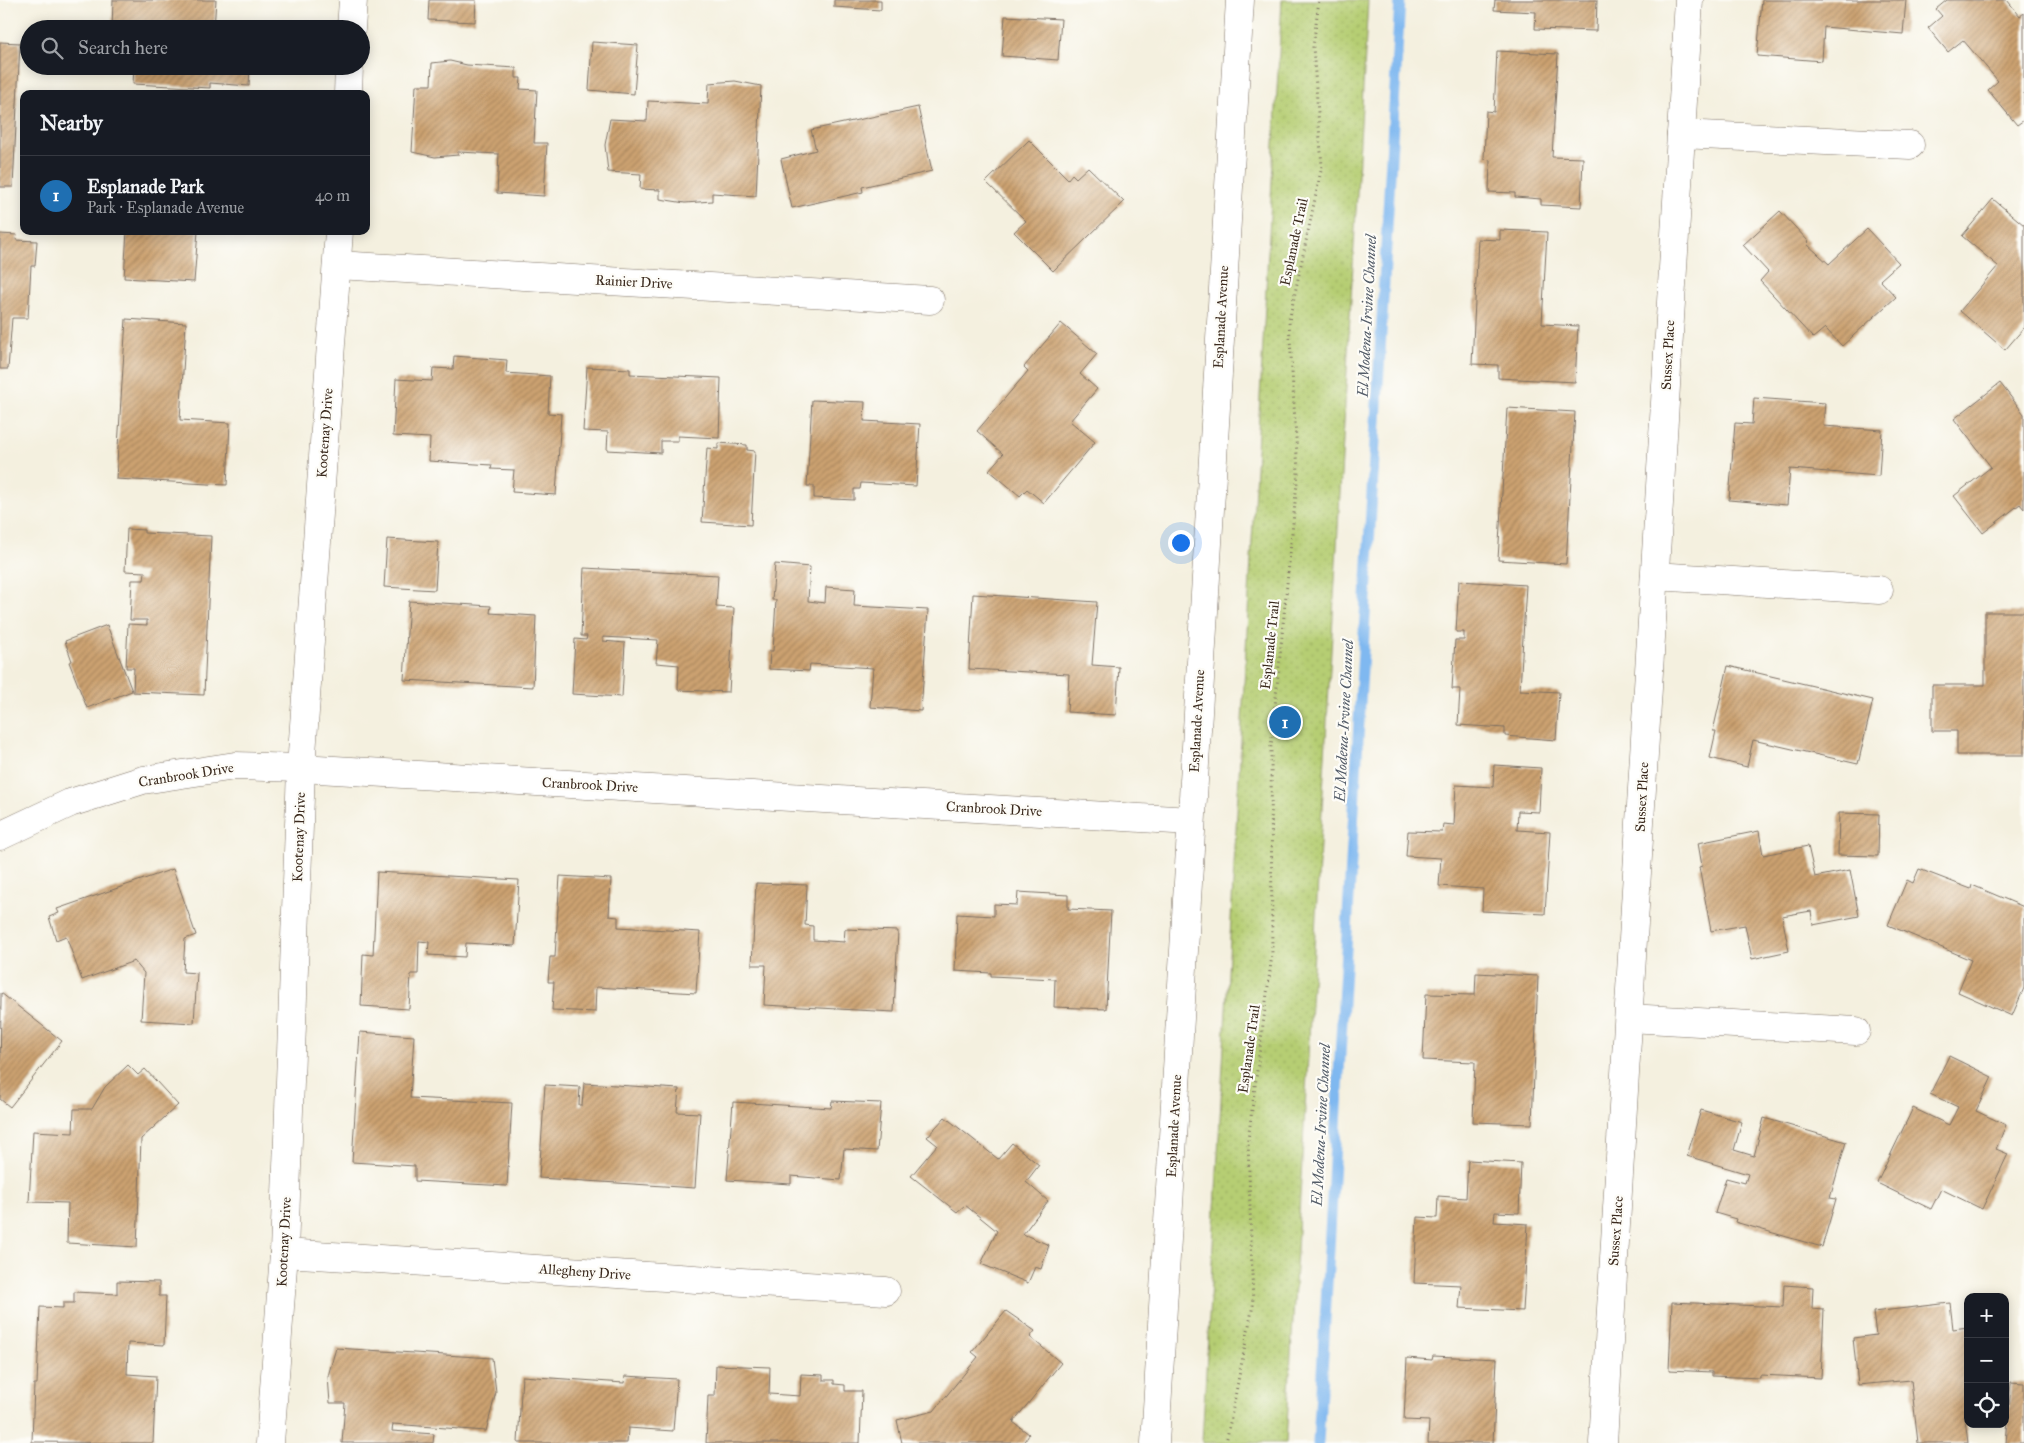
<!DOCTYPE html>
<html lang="en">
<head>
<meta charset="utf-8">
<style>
  :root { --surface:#171b24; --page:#20242c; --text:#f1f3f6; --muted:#9ea1a6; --line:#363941; --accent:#1f6fb2 }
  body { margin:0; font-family:"IM FELL Great Primer",serif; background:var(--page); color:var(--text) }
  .controls { position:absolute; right:15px; bottom:15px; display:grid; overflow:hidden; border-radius:10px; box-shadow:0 2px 12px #0003 }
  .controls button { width:45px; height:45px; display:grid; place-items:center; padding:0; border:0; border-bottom:1px solid var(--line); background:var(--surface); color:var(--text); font:25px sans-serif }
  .you { position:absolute; left:1180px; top:542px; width:18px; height:18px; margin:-12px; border:4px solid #fff; border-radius:50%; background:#1a73e8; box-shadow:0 0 0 8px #1a73e833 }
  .badge { display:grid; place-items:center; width:32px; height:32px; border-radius:50%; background:var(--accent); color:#fff; font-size:16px; font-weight:700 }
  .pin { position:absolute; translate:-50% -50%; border:2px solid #fff; box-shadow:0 1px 5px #0006 }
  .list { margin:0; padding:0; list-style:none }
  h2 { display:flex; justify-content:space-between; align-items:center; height:65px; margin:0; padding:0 20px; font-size:21px }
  h2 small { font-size:16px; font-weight:400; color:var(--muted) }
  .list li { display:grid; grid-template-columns:32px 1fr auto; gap:15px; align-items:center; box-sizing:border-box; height:80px; padding:0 20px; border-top:1px solid var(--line) }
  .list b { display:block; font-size:19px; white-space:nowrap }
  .list p { margin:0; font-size:16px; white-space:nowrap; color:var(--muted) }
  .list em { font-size:16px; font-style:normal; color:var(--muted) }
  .icon { flex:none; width:28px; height:28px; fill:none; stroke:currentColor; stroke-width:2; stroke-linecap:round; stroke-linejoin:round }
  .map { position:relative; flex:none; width:2024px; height:1443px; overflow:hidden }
  .search { position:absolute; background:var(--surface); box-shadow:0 2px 12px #0003; left:20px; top:20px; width:350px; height:55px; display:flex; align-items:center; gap:12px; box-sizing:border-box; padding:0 18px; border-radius:28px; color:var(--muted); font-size:19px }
  .panel { position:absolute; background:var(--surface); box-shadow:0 2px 12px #0003; left:20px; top:90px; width:350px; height:145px; border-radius:10px }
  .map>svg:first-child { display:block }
  .park { fill:url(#park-dots); stroke:#787c48 }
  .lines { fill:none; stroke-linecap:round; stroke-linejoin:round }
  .stream { stroke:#7fb8f0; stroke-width:11 }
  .building { fill:url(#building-hatch) }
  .street-casing { stroke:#7c6f62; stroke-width:29 }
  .secondary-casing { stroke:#7c6f62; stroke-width:29 }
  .path { stroke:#7c6f62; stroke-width:3; stroke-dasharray:1 4; stroke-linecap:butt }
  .street { stroke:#fff; stroke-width:28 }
  .secondary { stroke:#fff; stroke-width:28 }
  .labels { text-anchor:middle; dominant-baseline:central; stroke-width:4.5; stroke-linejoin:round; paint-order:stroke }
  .street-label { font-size:14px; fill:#3b2a1e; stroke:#fdfcf7 }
  .water-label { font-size:15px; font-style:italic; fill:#535c68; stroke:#fdfcf7 }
</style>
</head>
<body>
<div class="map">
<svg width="2024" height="1443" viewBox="0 0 2024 1443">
  <defs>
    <pattern id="park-dots" width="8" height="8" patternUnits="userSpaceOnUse" patternTransform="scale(1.25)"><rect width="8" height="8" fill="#b6ce73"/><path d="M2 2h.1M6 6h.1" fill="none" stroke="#9db163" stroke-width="1.8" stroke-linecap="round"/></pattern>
    <pattern id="building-hatch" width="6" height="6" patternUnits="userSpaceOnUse" patternTransform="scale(1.25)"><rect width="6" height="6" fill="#cca271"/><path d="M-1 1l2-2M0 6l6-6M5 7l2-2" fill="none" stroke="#a7845c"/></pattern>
  </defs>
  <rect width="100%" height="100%" fill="#fdfcf7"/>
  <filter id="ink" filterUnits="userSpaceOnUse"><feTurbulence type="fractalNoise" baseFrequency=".02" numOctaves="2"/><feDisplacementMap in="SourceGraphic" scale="10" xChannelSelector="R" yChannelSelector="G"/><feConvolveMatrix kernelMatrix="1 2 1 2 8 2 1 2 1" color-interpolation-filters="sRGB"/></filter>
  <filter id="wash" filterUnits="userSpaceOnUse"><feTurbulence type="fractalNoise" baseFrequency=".0096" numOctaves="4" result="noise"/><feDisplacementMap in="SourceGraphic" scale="20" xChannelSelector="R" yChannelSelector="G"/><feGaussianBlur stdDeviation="1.12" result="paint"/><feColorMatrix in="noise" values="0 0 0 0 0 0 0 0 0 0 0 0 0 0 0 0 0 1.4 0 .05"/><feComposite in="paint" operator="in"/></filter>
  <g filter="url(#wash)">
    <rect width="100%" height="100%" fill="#f4f0df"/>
    <path class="park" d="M1282,0H1368L1286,1443H1202Z"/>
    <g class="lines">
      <path class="stream" d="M1318,1443L1400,0"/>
    </g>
    <g id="blocks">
      <g class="building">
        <path d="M113,0H216L214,29H112Z"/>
        <path d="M429,0H476L475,22L428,20Z"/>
        <path d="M834,0H881V10L834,7Z"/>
        <path d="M1495,0H1597L1596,31L1535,29L1536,12L1494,10Z"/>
        <path d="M1762,0H1906L1903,34L1824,27L1822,61L1757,56Z"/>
        <path d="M1947,0H2007L2020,16L2024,13V120L2017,125L1988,90L1998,81L1963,40L1948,52L1928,28L1942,16L1936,9Z"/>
        <path d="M1005,16L1061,19L1058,60L1002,56Z"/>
        <path d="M0,42L20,43L13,187H0Z"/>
        <path d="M592,42L638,45L634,94L589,90Z"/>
        <path d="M1497,51L1558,54L1552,157L1583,158L1581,207L1541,205V199L1515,197V193L1489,192L1490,160L1484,159L1486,111L1494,112Z"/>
        <path d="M450,61L467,65L516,68V78H521L520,89L537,90L534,143H547L544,196L497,193L499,154L458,152V155L435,157L412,152L416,85H431L432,63Z"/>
        <path d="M134,66H250L249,86L210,83V88L133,84Z"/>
        <path d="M735,81L761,86L756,196L712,193V201L685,203L660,199V190L640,189L641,174L608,172L605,145L610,119L647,121L648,101L708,104L709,83Z"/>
        <path d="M918,107L932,171L862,187L863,192L792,208L781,159L816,150L811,130Z"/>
        <path d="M1029,140L1068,179L1072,174L1076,178L1088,167L1124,202L1053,271L1014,232L1026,221L986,182Z"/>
        <path d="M1993,199L2024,225V328L2005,350L1960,311L1998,266L1962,236Z"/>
        <path d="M1780,211L1809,242L1807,244L1829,264L1867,229L1899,263L1880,280L1896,297L1842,346L1825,328L1813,338L1760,281L1768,272L1743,245Z"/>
        <path d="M1500,230L1547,232L1542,324L1578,326L1575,382L1498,378V365L1472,364L1478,239L1500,240Z"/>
        <path d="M127,231H198L194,282L124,278Z"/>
        <path d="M0,234L17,235L16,240L37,241L35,266H31L28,318H12L8,369H0Z"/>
        <path d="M126,319L186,323L180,420L230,423L227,485L116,479Z"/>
        <path d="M1061,323L1097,354L1080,374L1097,389L1070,421L1095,442L1044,503L1027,489L1020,496L989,470L1003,454L977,431L1028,371L1024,367Z"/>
        <path d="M454,356L507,360L506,373L550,376L548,413L561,414L556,495L512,492L514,470L491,469L492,465L429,461L430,438L393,436L396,379L432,381L433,368L453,369Z"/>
        <path d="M587,367L630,369V374L721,378L719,438L678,436V441H661V453L607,450L608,432L583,431Z"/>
        <path d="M2000,383L2024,414V509L2020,504L1983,533L1954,496L1991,467L1954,419Z"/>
        <path d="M1754,398L1825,403L1823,426L1882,430L1879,476L1790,469L1787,505L1729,500L1735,423L1752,424Z"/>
        <path d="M812,400L865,402L864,421L920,424L916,486L861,483L860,489H854V500L814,498V486H807Z"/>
        <path d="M1507,408L1575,412L1566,564L1498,560Z"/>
        <path d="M718,443L747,445V450L755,451L751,525L702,522L707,448L718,449Z"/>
        <path d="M127,529L144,530V533L211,536L204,695L133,692L134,668H126L128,624L147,625V620H130L132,580H144L145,572L125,571Z"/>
        <path d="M387,539L438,542L435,590L384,587Z"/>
        <path d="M775,564L810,567L808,601L825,603L826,587L855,589L854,606L928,610L921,711L870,707L873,668L810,664L809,671L769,669L770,651H773L776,600H772Z"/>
        <path d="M584,568L718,575L716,607L734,608L729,692L678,690L679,665L656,663L658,640L603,637V641L625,643L622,697L572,694L575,639L586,640L587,636H581Z"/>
        <path d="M1459,581L1526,585L1520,690L1559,692L1556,740L1505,736V728L1458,725L1460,689H1452L1455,640H1464V632H1456Z"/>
        <path d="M973,594L1097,602L1092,665L1119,667L1116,715L1067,712L1069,674L969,669Z"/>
        <path d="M409,601L491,606L490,613L536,616L533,687L404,680Z"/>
        <path d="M1985,612H2024V755H1957V731H1932V685H1985Z"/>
        <path d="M107,625L132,691L87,708L69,662L72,661L65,641Z"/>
        <path d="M1728,666L1873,700L1858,764L1753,740L1747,767L1710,758L1716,731H1713Z"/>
        <path d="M1494,765L1541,768L1539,812L1518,811L1517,830L1550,832L1545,914L1482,911L1483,889L1439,886L1441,858L1406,856L1408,831L1442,832L1443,824L1454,825L1456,785L1493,787Z"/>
        <path d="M1839,813L1879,814L1878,856L1838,855Z"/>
        <path d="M1759,831L1763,855L1808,846L1815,877L1850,870L1859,916L1813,925L1811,911L1782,916L1789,951L1752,959L1745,925L1711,931L1699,867L1702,866L1698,843Z"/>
        <path d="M173,869L196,935L185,939L183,972L197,973L194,1023L141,1020L144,973L134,961L82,980L66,936L56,940L49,917L59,913L57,909Z"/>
        <path d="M1919,869L1971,889L1972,885L2024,907V988L2012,1016L1958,992L1971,960L1888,925L1907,880L1913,883Z"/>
        <path d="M377,872L519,880L515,946L466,943L465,957L428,955L429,942L419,941L418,974H411L409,1009L361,1006L363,954L373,955Z"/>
        <path d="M560,876L611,879L609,916L618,917V927L700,932L696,993L596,987L595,1012L552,1010L554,982H548L550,957H555Z"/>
        <path d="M756,883L807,885L805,925L813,926V940L844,942L845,929L898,931L894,1012L764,1005L766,965H752Z"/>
        <path d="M1018,892L1068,895V909L1111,911L1106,1009L1054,1007L1055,979L991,976V973L955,971L957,914L994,916V904L1017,905Z"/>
        <path d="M1476,973L1538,976L1532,1124L1473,1122L1475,1062L1423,1060L1426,994L1475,995Z"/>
        <path d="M1,993L62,1041L10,1107L0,1099Z"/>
        <path d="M360,1032L414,1036L410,1098L512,1103L507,1186L415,1181V1166L352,1162Z"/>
        <path d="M1949,1056L1992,1077L1976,1111L2006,1125L1996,1149L2008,1154L1982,1209L1941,1189L1931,1209L1877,1183L1913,1108L1949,1125L1958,1107L1930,1094Z"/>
        <path d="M128,1065L138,1075L145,1069L178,1105L141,1139L137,1247L67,1243L68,1203L29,1202L33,1131L73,1133L74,1109H92L105,1087Z"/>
        <path d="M584,1083L679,1089L677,1112L700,1113L695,1188L539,1178L545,1085L580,1087L579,1105H582Z"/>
        <path d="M832,1101L881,1103L877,1151L844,1149L841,1180L791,1176V1184L727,1180L733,1102L831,1108Z"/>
        <path d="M1701,1110L1742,1122L1734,1150L1754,1156L1764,1118L1846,1142L1830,1198L1836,1199L1822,1247L1735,1222L1736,1219L1715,1213L1726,1178L1745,1183L1748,1174L1687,1156Z"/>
        <path d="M945,1117L998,1159L1012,1143L1039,1165L1026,1182L1048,1201L1023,1234L1049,1245L1041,1269L1035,1267L1028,1283L981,1264L997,1231L965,1205L957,1212L911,1176L937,1145L927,1137Z"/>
        <path d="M1468,1160L1521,1163L1519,1213L1495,1212L1494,1222L1528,1224L1523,1311L1459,1308L1461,1285L1414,1283L1417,1217L1437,1218L1438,1196L1466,1198Z"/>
        <path d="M117,1281L159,1282V1296H166L164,1345L128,1343L127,1374L156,1376L153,1443L32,1442L34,1384H37L40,1307L63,1308V1303H74V1292L117,1294Z"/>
        <path d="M1784,1285L1813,1287L1812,1309L1824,1310L1821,1378L1760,1375V1378L1712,1376V1372L1669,1370L1672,1302L1783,1307Z"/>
        <path d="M1950,1303L1953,1329L1968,1327V1411H1964L1968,1443H1918L1911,1380L1858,1385L1853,1338L1876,1335L1873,1312Z"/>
        <path d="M1006,1311L1035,1331L1030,1337L1061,1363L1013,1422L1029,1434L1023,1443H902L897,1420L934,1411L978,1357L972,1352Z"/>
        <path d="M336,1348L492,1358L496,1392L486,1431L393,1424L392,1431L434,1434L433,1443H342L345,1403H330L328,1376Z"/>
        <path d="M1433,1356L1497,1359L1493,1443H1428L1429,1421L1404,1420L1407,1358L1432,1360Z"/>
        <path d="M716,1365L770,1367L769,1394L800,1396L801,1374L823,1375V1380H834V1384L845,1385V1391H862L860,1443H706L708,1396H715Z"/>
        <path d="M522,1376L624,1383L625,1376L677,1379L673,1431L628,1428L627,1443H518Z"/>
        <path d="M2011,1382L2024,1383V1443H2006Z"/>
      </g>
    </g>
  </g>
  <g filter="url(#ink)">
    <use href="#blocks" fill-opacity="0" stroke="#7c6f62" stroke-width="1"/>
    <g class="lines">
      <defs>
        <g id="street">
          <path d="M351,29L353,0"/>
          <path d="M348,94L349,66"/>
          <path d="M1681,134L1910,145"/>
          <path d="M337,265L930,300"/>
          <path d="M1655,576L1879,590"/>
          <path d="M0,836L70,803L143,780L235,766L301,768L1191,821"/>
          <path d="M1629,1018L1856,1031"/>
          <path d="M284,1253L886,1291"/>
          <path d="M270,1443L284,1253L301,768L339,231"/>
          <path d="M1603,1443L1689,0"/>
        </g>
        <path id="secondary" d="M1155,1443L1240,0"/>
      </defs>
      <use href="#street" class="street-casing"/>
      <use href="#secondary" class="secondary-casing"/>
      <path class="path" d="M1226,1443L1253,1305L1248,1140L1272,955L1271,747L1298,472L1289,321L1322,166L1313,47L1319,0"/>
      <use href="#street" class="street"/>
      <use href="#secondary" class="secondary"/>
    </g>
  </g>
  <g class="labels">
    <g class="street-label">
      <text transform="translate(1294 242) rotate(-78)">Esplanade Trail</text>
      <text transform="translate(634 282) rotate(3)">Rainier Drive</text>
      <text transform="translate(1221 317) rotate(-87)">Esplanade Avenue</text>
      <text transform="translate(1668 355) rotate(-87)">Sussex Place</text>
      <text transform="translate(325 433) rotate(-86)">Kootenay Drive</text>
      <text transform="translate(1270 645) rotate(-84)">Esplanade Trail</text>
      <text transform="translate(1197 721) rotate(-87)">Esplanade Avenue</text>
      <text transform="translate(186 775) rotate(-9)">Cranbrook Drive</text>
      <text transform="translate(590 785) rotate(3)">Cranbrook Drive</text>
      <text transform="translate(1642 797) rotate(-87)">Sussex Place</text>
      <text transform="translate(994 809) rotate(3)">Cranbrook Drive</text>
      <text transform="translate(299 837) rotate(-88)">Kootenay Drive</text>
      <text transform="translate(1249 1049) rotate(-82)">Esplanade Trail</text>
      <text transform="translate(1174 1126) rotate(-87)">Esplanade Avenue</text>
      <text transform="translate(1616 1231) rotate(-86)">Sussex Place</text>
      <text transform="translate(284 1242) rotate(-87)">Kootenay Drive</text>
      <text transform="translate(585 1272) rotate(4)">Allegheny Drive</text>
    </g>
    <g class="water-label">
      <text transform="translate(1367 316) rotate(-87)">El Modena-Irvine Channel</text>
      <text transform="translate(1344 721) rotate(-87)">El Modena-Irvine Channel</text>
      <text transform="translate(1321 1125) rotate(-87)">El Modena-Irvine Channel</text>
    </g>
  </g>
</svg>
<div class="controls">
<button>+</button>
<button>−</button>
<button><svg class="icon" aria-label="locate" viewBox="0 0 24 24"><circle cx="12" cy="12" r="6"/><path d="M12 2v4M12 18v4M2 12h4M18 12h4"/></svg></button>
</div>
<div class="you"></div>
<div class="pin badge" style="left:1285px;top:722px">1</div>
<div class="search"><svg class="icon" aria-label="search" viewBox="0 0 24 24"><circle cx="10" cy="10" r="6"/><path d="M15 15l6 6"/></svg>Search here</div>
<section class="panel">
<h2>Nearby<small></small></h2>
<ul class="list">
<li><span class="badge">1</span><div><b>Esplanade Park</b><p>Park · Esplanade Avenue</p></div><em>40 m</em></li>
</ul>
</section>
</div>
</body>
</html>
